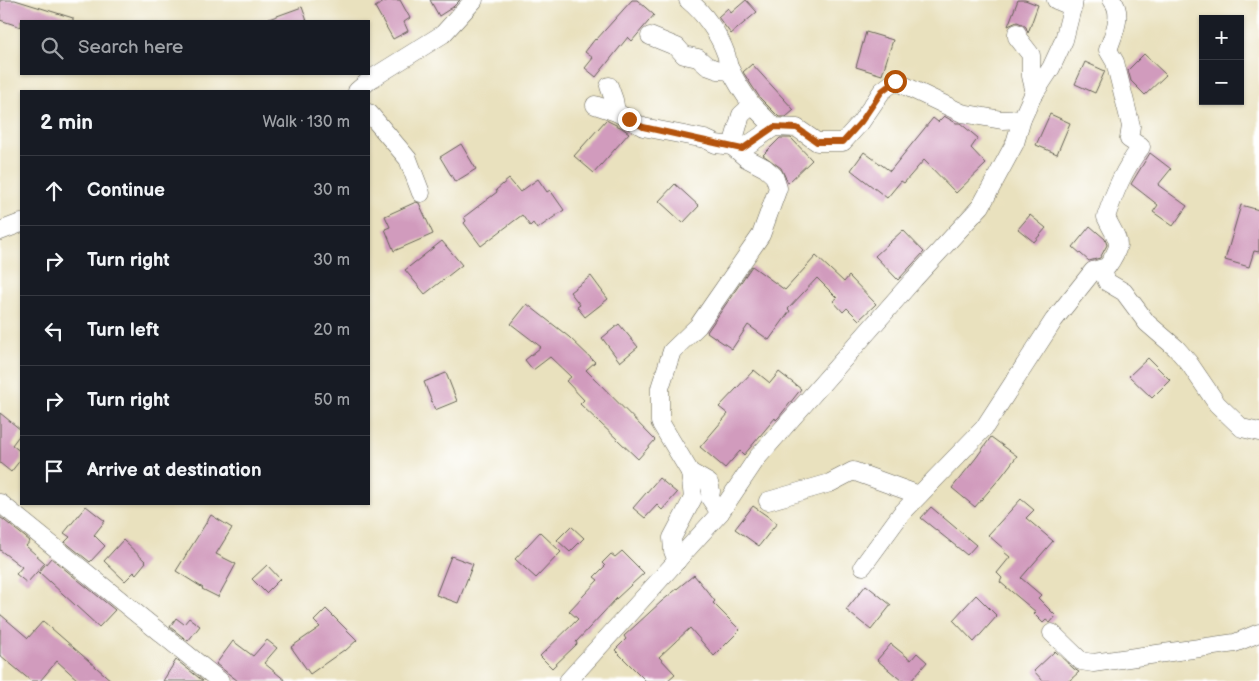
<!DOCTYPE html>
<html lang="en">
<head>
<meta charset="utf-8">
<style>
  :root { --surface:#171b24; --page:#242831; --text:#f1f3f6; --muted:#9ea1a6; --line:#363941 }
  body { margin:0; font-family:"Balsamiq Sans",sans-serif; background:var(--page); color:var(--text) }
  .controls { position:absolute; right:15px; top:15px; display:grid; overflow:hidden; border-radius:0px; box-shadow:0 1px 4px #0004 }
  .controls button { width:45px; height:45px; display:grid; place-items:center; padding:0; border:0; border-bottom:1px solid var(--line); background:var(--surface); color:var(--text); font:25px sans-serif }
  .stop { position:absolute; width:15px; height:15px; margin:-11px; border:4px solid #b45309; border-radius:50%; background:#fff }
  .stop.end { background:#b45309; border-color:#fff; box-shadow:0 1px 5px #0008 }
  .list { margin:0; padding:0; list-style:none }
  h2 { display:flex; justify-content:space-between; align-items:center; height:65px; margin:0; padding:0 20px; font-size:21px }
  h2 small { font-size:16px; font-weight:400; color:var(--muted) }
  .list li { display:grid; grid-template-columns:32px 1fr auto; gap:15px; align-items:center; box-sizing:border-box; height:70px; padding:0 20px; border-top:1px solid var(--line) }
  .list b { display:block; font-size:19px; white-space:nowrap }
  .list em { font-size:16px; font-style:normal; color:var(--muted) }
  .icon { flex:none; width:28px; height:28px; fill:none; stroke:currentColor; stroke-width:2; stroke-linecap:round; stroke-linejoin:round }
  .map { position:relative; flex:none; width:1259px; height:681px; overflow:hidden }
  .search { position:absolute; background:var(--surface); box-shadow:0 1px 4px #0004; left:20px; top:20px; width:350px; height:55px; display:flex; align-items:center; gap:12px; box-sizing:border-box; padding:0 18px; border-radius:0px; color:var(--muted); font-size:19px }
  .panel { position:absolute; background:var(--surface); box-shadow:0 1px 4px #0004; left:20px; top:90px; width:350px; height:415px; border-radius:0px }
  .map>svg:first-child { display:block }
  .building { fill:#d19bbd }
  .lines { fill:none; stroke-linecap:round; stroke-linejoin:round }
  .minor-casing { stroke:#646155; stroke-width:19 }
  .minor { stroke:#fff; stroke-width:18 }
  .route { stroke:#b45309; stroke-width:6 }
</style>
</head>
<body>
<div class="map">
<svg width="1259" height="681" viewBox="0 0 1259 681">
  <rect width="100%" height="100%" fill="#fff"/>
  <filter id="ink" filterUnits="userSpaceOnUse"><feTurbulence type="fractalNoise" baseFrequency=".02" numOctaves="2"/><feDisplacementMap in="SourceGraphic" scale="10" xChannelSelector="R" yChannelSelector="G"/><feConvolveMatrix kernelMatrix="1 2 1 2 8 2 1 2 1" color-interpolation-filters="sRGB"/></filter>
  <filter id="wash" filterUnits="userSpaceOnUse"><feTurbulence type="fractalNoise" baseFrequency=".0096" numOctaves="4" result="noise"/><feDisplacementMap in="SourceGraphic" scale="20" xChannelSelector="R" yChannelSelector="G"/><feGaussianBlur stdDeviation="1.12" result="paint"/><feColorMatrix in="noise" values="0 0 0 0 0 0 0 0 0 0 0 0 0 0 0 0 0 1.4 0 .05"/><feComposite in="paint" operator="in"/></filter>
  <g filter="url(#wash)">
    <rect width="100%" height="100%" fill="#e9e1be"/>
    <g id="blocks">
      <g class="building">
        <path d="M0,0H15L73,18V21H21V27L0,20Z"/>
        <path d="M388,0H400L410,18L404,22L408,31L393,39L375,7Z"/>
        <path d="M430,0H460L453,7L439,16Z"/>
        <path d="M632,0H637L654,15L632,41L628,37L596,77L585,68L593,58L585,52L595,39L596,40Z"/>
        <path d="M746,0L757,12L731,34L718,17L728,8L731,13Z"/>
        <path d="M1018,0H1025L1038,5L1028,33L1026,27L1022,24L1017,22L1008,26Z"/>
        <path d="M302,7L307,21H266V20Z"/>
        <path d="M866,32L893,40L882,75L856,67Z"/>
        <path d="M1144,54L1166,75L1145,95L1131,81L1128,70Z"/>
        <path d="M1085,62L1105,71L1095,93L1075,84Z"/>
        <path d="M752,64L794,110L786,117H779L760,98L752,86L743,72Z"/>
        <path d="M1050,114L1070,123L1057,154L1036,145Z"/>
        <path d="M944,116L956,123H960L978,138L971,148L986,164L956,193L924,160L904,183L901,181L887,198L851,170L864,152L890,171L933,118L938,122Z"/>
        <path d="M606,120L622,128L629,133L594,173L574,156Z"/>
        <path d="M780,138H791L812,160L788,183L781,168L763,155Z"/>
        <path d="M461,144L476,169L455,182L440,157Z"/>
        <path d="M1150,153L1171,169L1158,185L1187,206L1173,226L1153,212L1158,205L1131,184Z"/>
        <path d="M509,179L520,192L538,179L547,192L550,190L564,210L537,229L533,223L530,226L522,215L481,246L464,223L466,221L464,217L497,192L496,190Z"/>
        <path d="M675,184L699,206L683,223L659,201Z"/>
        <path d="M416,202L419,203L433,234L394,251L385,229L390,227L385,216Z"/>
        <path d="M1241,205L1259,210V252L1254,251L1249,267L1225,260Z"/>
        <path d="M1030,215L1046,228L1034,242L1018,229Z"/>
        <path d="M1090,226L1105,239L1107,245L1100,258L1089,261L1073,247Z"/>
        <path d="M903,230L924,252L898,280L875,256Z"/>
        <path d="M442,241L462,265L425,294L405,270Z"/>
        <path d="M816,256L844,282L849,276L876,304L859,320L847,308L843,312L833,301L837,298L817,278L788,309L790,311L769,340L748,325L732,349L707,332L752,266L785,290Z"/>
        <path d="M591,276L608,299L585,317L577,307L580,305L570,292Z"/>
        <path d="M527,304L569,337L595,362L586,370L655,440L638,459L580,404L584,400L566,381L571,377L550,357L533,370L525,360L541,347L511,324Z"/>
        <path d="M619,324L638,347L620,362L602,338Z"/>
        <path d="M1148,358L1170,380L1152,398L1129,376Z"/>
        <path d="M754,370L770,383L779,372L801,389L779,417L776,420L775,418L744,455L740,451L725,468L700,447L728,414L719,407Z"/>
        <path d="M446,373L457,401L435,410L424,382Z"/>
        <path d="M0,413L21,430V433L12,445L21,452V459L11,472L0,463Z"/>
        <path d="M991,437L1017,456L1001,477L975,507L952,488L976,458Z"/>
        <path d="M659,478L677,493L662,510L657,505L645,518L633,508Z"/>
        <path d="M1021,499L1034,510L1026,518L1053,541L1021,578L1041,595L1038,598L1056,616L1050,623L1046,620L1043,623L1034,614L1036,612L1000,582L1002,578L997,573L1010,557L1004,552L1005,550L988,535Z"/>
        <path d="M86,506L105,521L94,535L105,546L90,562L65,542L70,537L64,533Z"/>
        <path d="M753,506L777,523L759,546L735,529Z"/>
        <path d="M931,507L976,545L967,555L921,518Z"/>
        <path d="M211,515L232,528L216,554L236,564L218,597L202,589L203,588L176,571Z"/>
        <path d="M0,517L30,541L26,546L45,563L27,583L16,574L22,567L0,550Z"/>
        <path d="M571,526L584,538L570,552L557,540Z"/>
        <path d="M540,532L561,552L536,578L515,559Z"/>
        <path d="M123,540L146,562L136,574L134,572L125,581L104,561Z"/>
        <path d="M622,551L644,573L616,599L576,642L577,644L552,668L540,656L578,619L569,611L598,580L594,577L605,566L602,563L611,554L615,557Z"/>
        <path d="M451,556L473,564L458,603L436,595Z"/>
        <path d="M51,558L115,610L99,627L39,572Z"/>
        <path d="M267,565L280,579L266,593L252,579Z"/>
        <path d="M694,575L715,601L713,603L740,630L714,656L690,628L659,657L675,674L667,681H646L615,650L626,639L624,636L662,601Z"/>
        <path d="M866,585L891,605L871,630L846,610Z"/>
        <path d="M976,595L997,616L974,642L953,620Z"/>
        <path d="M326,609L357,640L345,651L344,650L310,674L291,647L320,627L314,621Z"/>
        <path d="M0,614L28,638L43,621L112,681H79L57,661L40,681H31L0,655Z"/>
        <path d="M176,618L184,624L189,618L200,626L188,641L170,627Z"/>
        <path d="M267,640L277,648L264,663L286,681H238L216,664L233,641L253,656Z"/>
        <path d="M891,644L911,660L917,653L927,662L911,681H902L877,660Z"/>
        <path d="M1055,651L1074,669L1079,672L1069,681H1043L1034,671Z"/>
        <path d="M176,660L179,662L203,681H163Z"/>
      </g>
    </g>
  </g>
  <g filter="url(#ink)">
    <use href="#blocks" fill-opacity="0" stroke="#646155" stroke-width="1"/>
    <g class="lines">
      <defs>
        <g id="minor">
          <path d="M1056,0L1073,7"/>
          <path d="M1017,33V37L1031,55V76L1035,93"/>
          <path d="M650,36L677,47L684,55L698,58L707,66L718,70L731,71"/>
          <path d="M609,86L614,100L616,112"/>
          <path d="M357,91L371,79L443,34L474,0"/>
          <path d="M595,105L616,112L643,127L705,139L716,144L732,146L741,115L752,105C744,94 736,82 730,69C727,64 728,59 726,54C719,34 704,13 688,0"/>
          <path d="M752,105L774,127L797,128L817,142H843L861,122L882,91L895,81L962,113L1002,120L1022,119"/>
          <path d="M369,113L408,159L421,193"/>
          <path d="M732,146L742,149L774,127"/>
          <path d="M0,231L21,223"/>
          <path d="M1102,269L1107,282L1124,292L1147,323L1176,348L1189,363L1217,404L1242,428L1259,432"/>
          <path d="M768,501L830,483L853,471L919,495"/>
          <path d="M0,503L220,681"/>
          <path d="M720,513L710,498L711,491L709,483L690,472L660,422V388L672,351L698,326L761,235L778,188L774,176L765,168L746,158L732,146"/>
          <path d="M677,561L673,551L672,538L693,498L690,472"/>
          <path d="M863,566L901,514L984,428L1054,320L1093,271L1107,267C1125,241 1118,243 1106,217C1115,191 1124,169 1141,147L1129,139L1131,126L1115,62L1108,50C1113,35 1124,14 1112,0"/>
          <path d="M1052,633L1081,661L1093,663L1235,643L1259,633"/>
          <path d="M568,681L720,513L757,458L914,279L981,206L1015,143L1022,119L1032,97L1051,68L1064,40L1074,0"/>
        </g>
      </defs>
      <use href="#minor" class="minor-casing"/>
      <use href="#minor" class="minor"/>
    </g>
  </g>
  <g class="lines" filter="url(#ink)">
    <path class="route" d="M629,119L643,127L742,149L774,127L797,128L817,142H843L861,122L882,91L895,81"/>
  </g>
</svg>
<div class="controls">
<button>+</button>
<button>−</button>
</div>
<div class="stop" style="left:895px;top:81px"></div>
<div class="stop end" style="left:629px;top:119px"></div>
<div class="search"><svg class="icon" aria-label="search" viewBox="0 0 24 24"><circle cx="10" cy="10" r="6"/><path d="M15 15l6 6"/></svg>Search here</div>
<section class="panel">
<h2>2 min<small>Walk · 130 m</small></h2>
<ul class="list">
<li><svg class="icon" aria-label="ahead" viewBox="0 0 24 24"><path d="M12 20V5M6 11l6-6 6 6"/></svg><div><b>Continue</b></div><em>30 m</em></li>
<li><svg class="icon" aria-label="right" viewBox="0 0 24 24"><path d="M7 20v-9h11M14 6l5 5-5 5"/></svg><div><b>Turn right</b></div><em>30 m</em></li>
<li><svg class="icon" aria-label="left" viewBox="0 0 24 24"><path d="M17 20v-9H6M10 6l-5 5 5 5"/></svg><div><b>Turn left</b></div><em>20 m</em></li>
<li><svg class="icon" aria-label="right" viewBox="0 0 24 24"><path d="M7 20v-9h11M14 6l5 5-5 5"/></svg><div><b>Turn right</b></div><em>50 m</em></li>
<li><svg class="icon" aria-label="arrive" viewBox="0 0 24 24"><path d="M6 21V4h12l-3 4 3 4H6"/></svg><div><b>Arrive at destination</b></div></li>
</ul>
</section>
</div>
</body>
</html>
